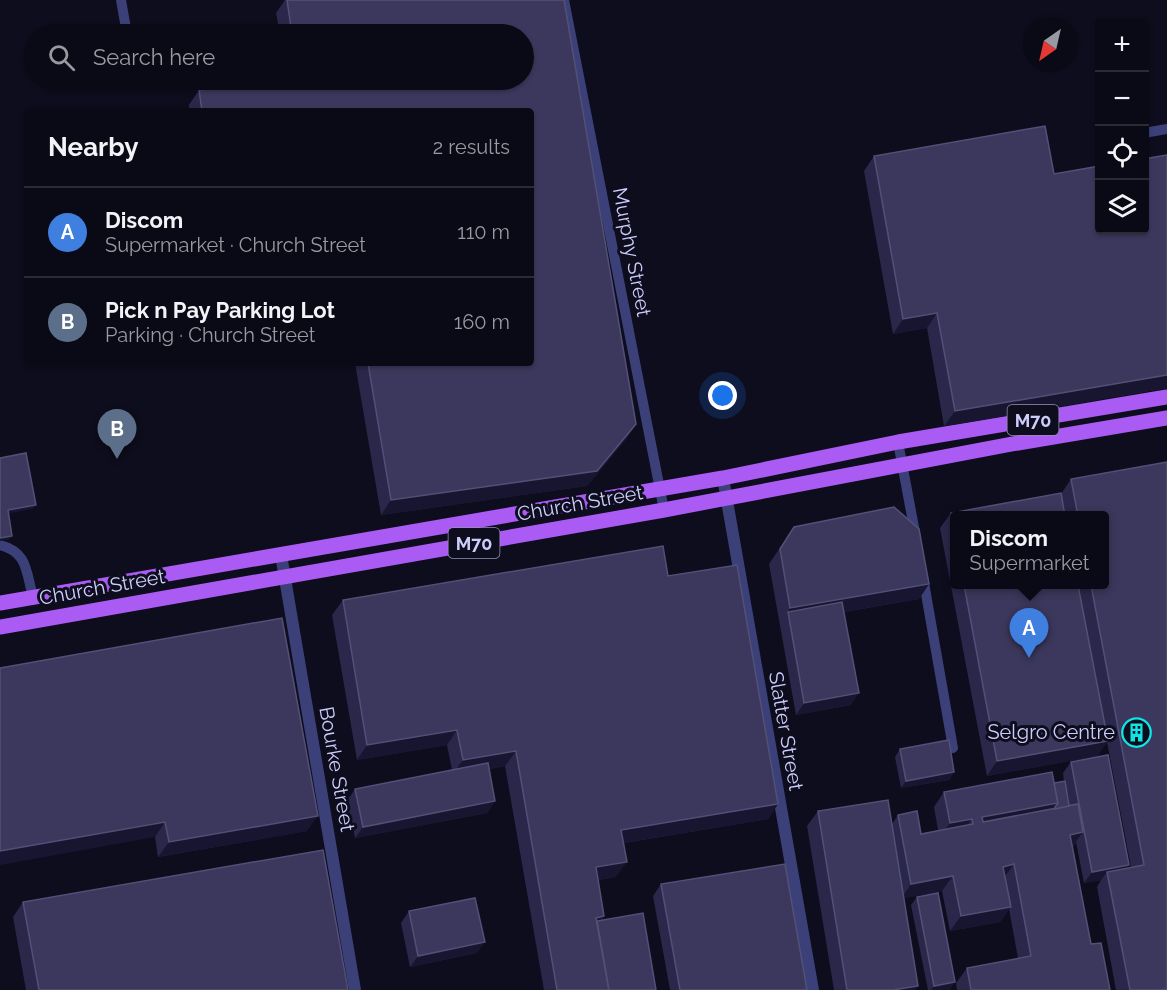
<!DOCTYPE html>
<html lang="en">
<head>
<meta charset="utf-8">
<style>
  :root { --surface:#0a0a16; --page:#181823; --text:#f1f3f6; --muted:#999aa1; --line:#2a2b35; --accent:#1a73e8 }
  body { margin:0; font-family:Raleway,sans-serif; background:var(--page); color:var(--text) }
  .controls { position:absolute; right:18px; top:18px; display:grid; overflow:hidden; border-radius:6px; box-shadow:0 2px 4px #0004 }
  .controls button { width:54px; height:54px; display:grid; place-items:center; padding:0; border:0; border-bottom:2px solid var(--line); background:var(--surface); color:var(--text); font:30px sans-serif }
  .compass { position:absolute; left:1023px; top:18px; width:54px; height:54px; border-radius:50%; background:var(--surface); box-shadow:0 2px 4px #0004; rotate:214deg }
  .you { position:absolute; left:723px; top:396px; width:21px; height:21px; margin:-15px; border:4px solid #fff; border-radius:50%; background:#1a73e8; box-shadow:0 0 0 9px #1a73e833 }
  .badge { display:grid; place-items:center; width:39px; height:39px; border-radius:50%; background:var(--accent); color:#fff; font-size:20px; font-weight:700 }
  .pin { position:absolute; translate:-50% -50px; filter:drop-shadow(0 2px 3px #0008) }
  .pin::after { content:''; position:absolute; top:32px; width:21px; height:18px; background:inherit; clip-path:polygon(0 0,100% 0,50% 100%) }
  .popup { position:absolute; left:950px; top:511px; width:159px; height:78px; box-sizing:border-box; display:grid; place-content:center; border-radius:6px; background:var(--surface); filter:drop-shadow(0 2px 4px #0005); font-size:20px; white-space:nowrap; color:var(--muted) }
  .popup b { font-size:22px; color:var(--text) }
  .popup::after { content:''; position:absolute; left:50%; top:100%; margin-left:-12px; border:12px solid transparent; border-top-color:var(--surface) }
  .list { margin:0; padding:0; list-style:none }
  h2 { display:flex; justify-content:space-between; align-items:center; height:78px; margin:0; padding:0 24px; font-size:26px }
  h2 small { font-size:20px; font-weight:400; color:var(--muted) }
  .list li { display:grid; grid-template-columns:39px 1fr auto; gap:18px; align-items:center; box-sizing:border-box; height:90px; padding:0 24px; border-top:2px solid var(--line) }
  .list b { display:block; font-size:22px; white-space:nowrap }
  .list p { margin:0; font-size:20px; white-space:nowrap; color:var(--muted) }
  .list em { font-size:20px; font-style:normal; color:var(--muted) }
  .icon { flex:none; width:33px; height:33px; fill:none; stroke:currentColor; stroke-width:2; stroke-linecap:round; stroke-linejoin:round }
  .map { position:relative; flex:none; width:1167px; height:990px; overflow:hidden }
  .search { position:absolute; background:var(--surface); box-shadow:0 2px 4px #0004; left:24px; top:24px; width:510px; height:66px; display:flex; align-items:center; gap:15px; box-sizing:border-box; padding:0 21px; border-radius:33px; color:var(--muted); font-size:22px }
  .panel { position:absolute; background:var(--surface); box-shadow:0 2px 4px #0004; left:24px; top:108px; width:510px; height:258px; border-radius:6px }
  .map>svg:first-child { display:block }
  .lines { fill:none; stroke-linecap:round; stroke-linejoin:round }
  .lane { stroke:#3b4079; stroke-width:10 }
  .street { stroke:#3b4079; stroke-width:12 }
  .primary { stroke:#aa5bf4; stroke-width:15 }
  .wall { fill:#2a274a; fill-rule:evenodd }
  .shaded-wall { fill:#181530 }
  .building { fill:#3c385d; stroke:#525076; stroke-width:1.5 }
  .labels { text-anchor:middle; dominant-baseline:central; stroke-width:6; stroke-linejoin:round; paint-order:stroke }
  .shield { fill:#0e0d1d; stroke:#9493b9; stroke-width:1.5 }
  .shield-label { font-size:18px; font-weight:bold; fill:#cdcdfc }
  .street-label { font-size:20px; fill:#cdcdfc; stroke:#0e0d1d }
  .poi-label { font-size:20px; fill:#cdcdfc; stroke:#0e0d1d; text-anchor:end }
</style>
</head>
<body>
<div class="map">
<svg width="1167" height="990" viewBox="0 0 1167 990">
  <rect width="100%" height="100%" fill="#0e0d1d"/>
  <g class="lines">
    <g class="lane">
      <path d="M121,0L127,34"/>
      <path d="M564,0L664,510"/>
      <path d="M1144,133L1167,129"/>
      <path d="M898,442L916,538"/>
      <path d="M0,545C28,552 26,572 33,597"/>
      <path d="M923,577L953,748"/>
    </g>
    <g class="street">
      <path d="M723,478L813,990"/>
      <path d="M281,555L355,990"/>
    </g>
    <g class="primary">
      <path d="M0,603L723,478L898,442L1167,397"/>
      <path d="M0,627L664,510L1012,444L1167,418"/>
    </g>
  </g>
  <g class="wall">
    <path d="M285,0H564L636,424L626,439L587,486L381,515L355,363H531V111H189V105L199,90L524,34H280L276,13Z"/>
    <path d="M1167,155V388L944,426L927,328L893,334L864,171L874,156L1054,174Z"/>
    <path d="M1167,462V990H1116L1097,887L1101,880L1084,883L1076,842L1073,847L1091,944L1101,943L1110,990H957L956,983L967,968L1018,958L1009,909L1000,922L950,931L942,891L904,898L918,986L915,990H834L807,826L818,811L888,800L892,824L898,815L917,811L921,834L938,830L934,807L944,792L1052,772L1054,783L1064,781L1063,773L1071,762L1108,755L1129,865L1127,868L1131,867L1107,742L1097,756L987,776L940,528L951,513L1061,494L1071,479ZM954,516H1104V585H954Z"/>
    <path d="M794,527L929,584L919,599L844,612L851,705L796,715L769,564Z"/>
    <path d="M668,576L778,804L768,819L624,843L616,877L598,880L604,916L602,920L656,990H544L505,766L489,769L495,801L487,813L355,838L347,801L355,789L452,770L447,745L357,760L332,615L343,600Z"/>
    <path d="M0,668L307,831L158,857L155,837Z"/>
    <path d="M900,749L954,772L949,780L901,788L895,757Z"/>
    <path d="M661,884L807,990H670L653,896Z"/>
    <path d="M917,897L950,990H928L911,905Z"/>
    <path d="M23,902L348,990H26L13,917Z"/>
    <path d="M409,911L477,953L410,967L401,923Z"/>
  </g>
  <g class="shaded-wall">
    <path d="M937,313L927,328L893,334L903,319Z"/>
    <path d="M1167,375V388L944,426L955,411Z"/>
    <path d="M636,424L626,439L587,486L381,515L391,500Z"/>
    <path d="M36,505L33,509L5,514L8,510Z"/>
    <path d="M12,536L9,540L0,541V538Z"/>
    <path d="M929,584L919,599L789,621L788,612L790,608Z"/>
    <path d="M859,693L851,705L796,715L804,703Z"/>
    <path d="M457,730L447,745L357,760L367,745Z"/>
    <path d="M1108,741L1097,756L987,776L997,761Z"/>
    <path d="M516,751L505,766L452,775L463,760Z"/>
    <path d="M954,772L949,780L901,788L906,781Z"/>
    <path d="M495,801L487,813L355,838L363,827Z"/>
    <path d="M1058,803L1048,818L972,832L982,817Z"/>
    <path d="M778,804L768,819L611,845L621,830Z"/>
    <path d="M318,816L307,831L158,857L169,842Z"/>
    <path d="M972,819L961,834L940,838L950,823Z"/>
    <path d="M165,822L155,837L0,865V851Z"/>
    <path d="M1083,832L1072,847L1070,835Z"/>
    <path d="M627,862L616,877L585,882L596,867Z"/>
    <path d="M1014,864L1003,879V867Z"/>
    <path d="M1129,865L1120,877L1107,872L1101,880L1084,883L1092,872Z"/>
    <path d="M953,876L942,891L901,899L911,884Z"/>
    <path d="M1011,907L1000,922L950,931L961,916Z"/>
    <path d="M604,916L595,929L596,918Z"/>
    <path d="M485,942L477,953L410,967L418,956Z"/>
    <path d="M955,982L950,990H931L934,986Z"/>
    <path d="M918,986L915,990H893Z"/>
  </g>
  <g class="building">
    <path d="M287,0H564L636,424L597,471L391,500L368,363H531V111H202L199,90L256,80H524V34H292Z"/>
    <path d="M1045,126L1054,174L1100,166V230H1144V159L1167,155V375L955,411L937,313L903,319L874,156Z"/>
    <path d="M26,453L36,505L8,510L12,536L0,538V458Z"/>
    <path d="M1167,462V989L1160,990H1130L1107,872L1144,865L1091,585H1104V516H1078L1071,479Z"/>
    <path d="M1061,493L1065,516H954V531L951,513Z"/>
    <path d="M894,507L919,529L929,584L790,608L780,549L794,527Z"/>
    <path d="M663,546L668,576L737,565L778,804L621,830L627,862L596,867L604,916L596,918L609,990H557L516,751L463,760L457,730L367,745L343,600Z"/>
    <path d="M964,585H1078L1108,741L997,761Z"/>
    <path d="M842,602L859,693L804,703L788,612Z"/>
    <path d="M282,618L318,816L169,842L165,822L0,851V668Z"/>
    <path d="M949,740L954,772L906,781L900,749Z"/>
    <path d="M1108,755L1129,865L1092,872L1071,762Z"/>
    <path d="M488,763L495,801L363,827L355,789Z"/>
    <path d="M1052,772L1058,803L982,817L983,822L1078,804L1083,832L1070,835L1091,944L1101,943L1110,990H971L967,968L1031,956L1014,864L1003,867L1011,907L961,916L953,876L911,884L898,815L917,811L921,834L973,824L972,819L950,823L944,792Z"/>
    <path d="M1065,781L1069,806L1055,809V807L1058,803L1054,783Z"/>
    <path d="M888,800L918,986L893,990H847L818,811Z"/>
    <path d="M323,850L348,990H39L23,902Z"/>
    <path d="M785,864L807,990H680L661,884Z"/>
    <path d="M938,893L955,982L934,986L917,897Z"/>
    <path d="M475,898L485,942L418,956L409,911Z"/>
    <path d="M643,913L656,990H609L597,921Z"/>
  </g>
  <defs>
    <symbol id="building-ring" viewBox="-11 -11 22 22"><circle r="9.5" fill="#0e0d1d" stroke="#0fe5e3" stroke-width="1.5"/><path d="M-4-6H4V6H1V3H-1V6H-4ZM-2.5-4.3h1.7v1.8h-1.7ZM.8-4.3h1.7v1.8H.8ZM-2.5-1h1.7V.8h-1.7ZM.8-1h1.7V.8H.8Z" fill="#0fe5e3"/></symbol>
  </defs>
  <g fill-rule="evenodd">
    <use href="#building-ring" x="1120" y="716" width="33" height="33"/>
  </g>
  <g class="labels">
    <g class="shield">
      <rect x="1007.5" y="405" width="51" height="30" rx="4.5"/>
      <rect x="448.5" y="528" width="51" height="30" rx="4.5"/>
    </g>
    <g class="shield-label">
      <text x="1033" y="420">M70</text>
      <text x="474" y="543">M70</text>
    </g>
    <g class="street-label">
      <text transform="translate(632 252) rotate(79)">Murphy Street</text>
      <text transform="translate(580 503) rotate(-10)">Church Street</text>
      <text transform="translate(102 587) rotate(-10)">Church Street</text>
      <text transform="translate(786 731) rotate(80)">Slatter Street</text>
      <text transform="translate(337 769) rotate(80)">Bourke Street</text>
    </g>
    <g class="poi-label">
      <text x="1115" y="732">Selgro Centre</text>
    </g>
  </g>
</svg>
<div class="controls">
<button>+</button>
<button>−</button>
<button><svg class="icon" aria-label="locate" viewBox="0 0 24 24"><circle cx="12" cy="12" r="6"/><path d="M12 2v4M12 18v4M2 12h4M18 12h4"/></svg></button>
<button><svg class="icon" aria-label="layers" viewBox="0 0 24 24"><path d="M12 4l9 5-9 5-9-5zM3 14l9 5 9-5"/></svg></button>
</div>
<svg class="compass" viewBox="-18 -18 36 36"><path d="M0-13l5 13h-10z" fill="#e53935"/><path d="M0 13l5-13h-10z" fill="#999aa1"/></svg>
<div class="you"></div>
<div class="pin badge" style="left:1029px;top:658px;background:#3f7fe0">A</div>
<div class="popup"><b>Discom</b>Supermarket</div>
<div class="pin badge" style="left:117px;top:459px;background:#5c6f8a">B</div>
<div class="search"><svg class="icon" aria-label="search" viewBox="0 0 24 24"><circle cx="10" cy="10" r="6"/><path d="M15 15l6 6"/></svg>Search here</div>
<section class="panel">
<h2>Nearby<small>2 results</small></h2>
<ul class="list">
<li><span class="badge" style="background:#3f7fe0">A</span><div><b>Discom</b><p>Supermarket · Church Street</p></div><em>110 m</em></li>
<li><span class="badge" style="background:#5c6f8a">B</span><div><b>Pick n Pay Parking Lot</b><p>Parking · Church Street</p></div><em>160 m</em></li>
</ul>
</section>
</div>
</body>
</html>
